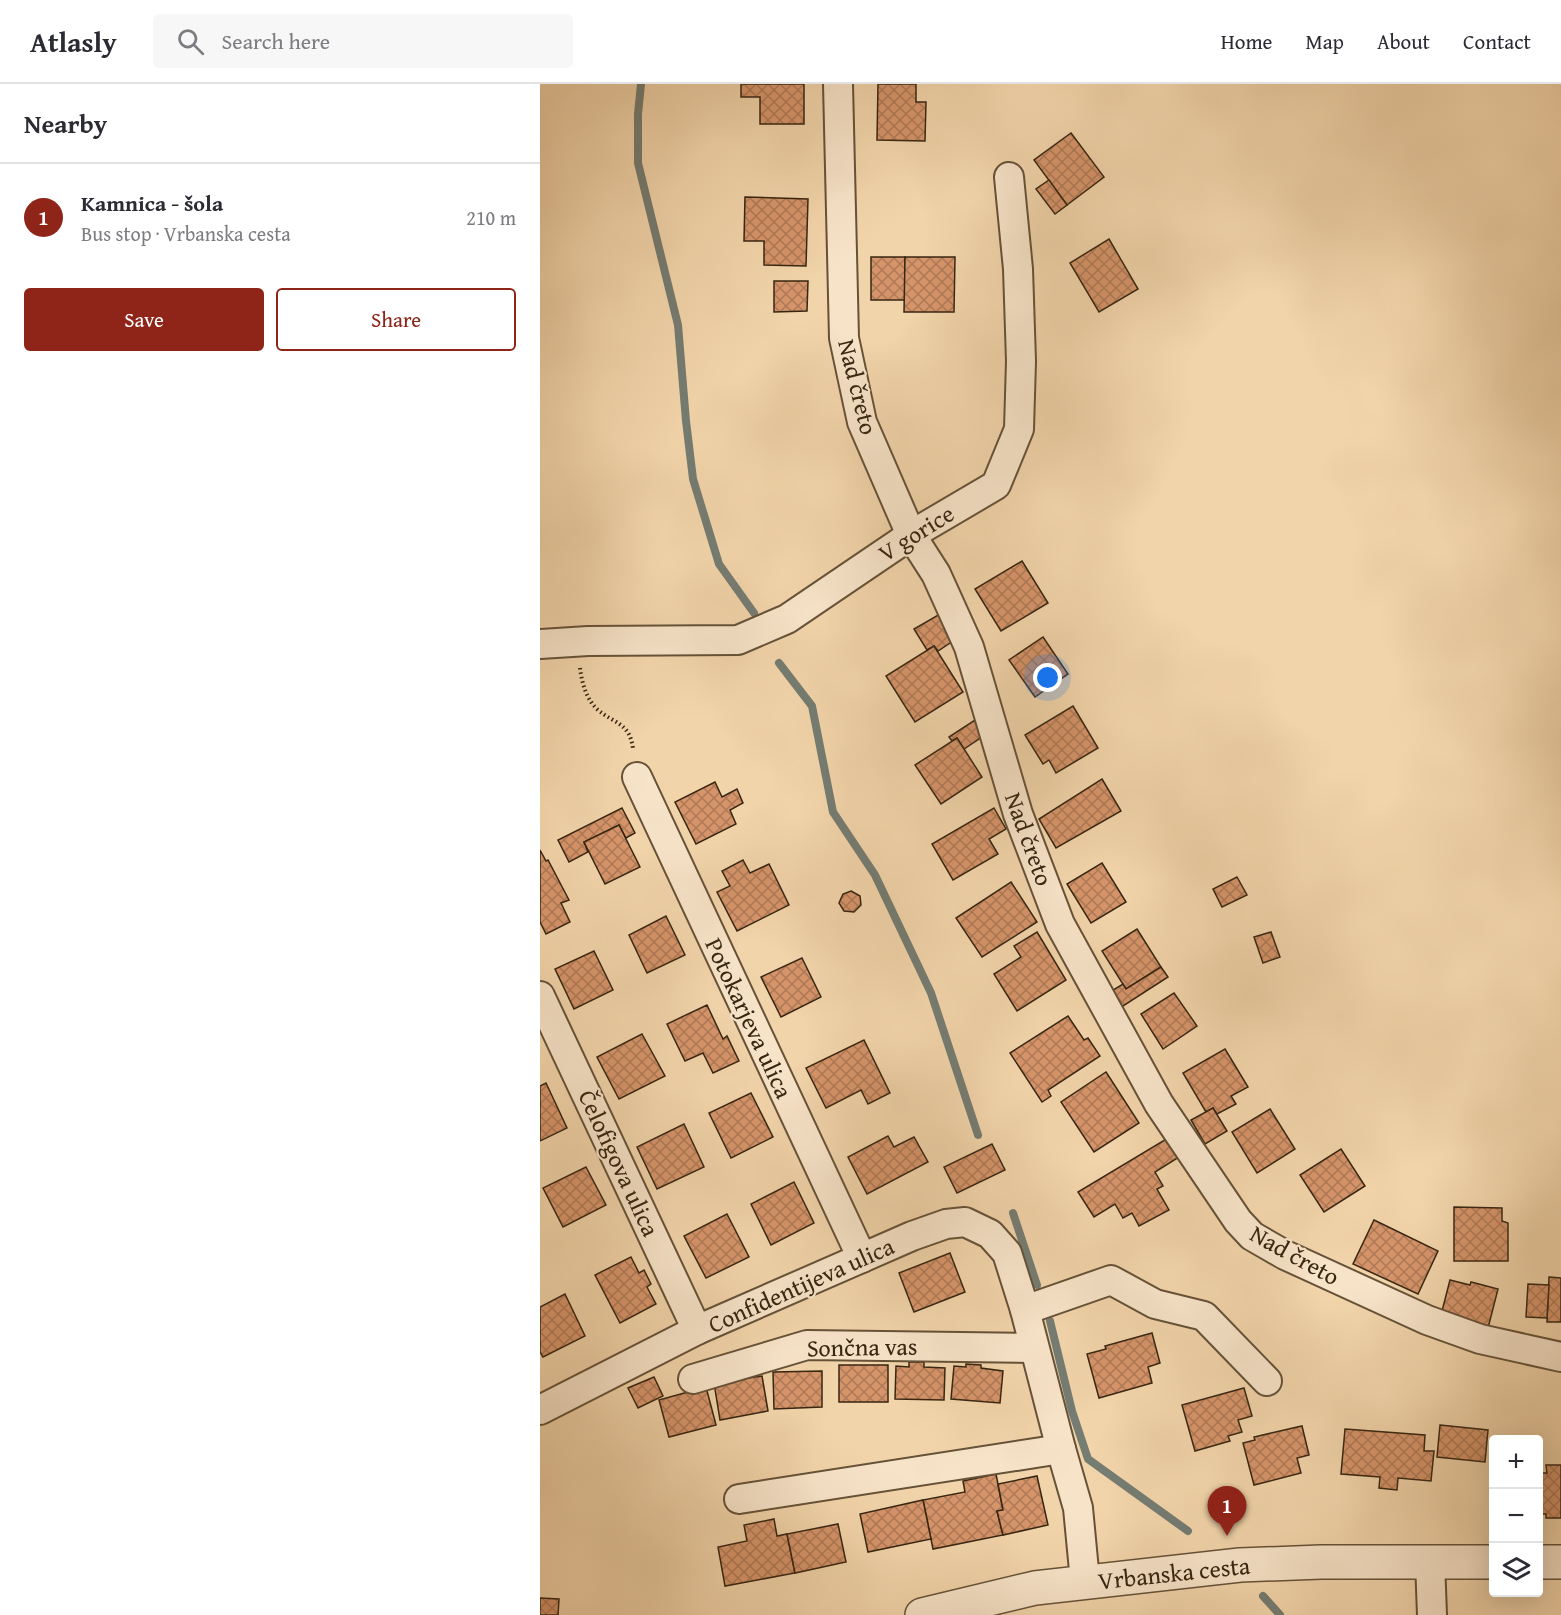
<!DOCTYPE html>
<html lang="en">
<head>
<meta charset="utf-8">
<style>
  :root { --surface:#fff; --page:#f7f7f7; --text:#2b2b33; --muted:#7c7c81; --line:#e1e1e2; --accent:#8f2418 }
  body { margin:0; font-family:"Gentium Book Plus",serif; background:var(--page); color:var(--text) }
  .controls { position:absolute; right:18px; bottom:18px; display:grid; overflow:hidden; border-radius:6px; box-shadow:0 6px 24px #0002 }
  .controls button { width:54px; height:54px; display:grid; place-items:center; padding:0; border:0; border-bottom:2px solid var(--line); background:var(--surface); color:var(--text); font:30px sans-serif }
  .you { position:absolute; left:508px; top:594px; width:21px; height:21px; margin:-15px; border:4px solid #fff; border-radius:50%; background:#1a73e8; box-shadow:0 0 0 9px #1a73e833 }
  .badge { display:grid; place-items:center; width:39px; height:39px; border-radius:50%; background:var(--accent); color:#fff; font-size:20px; font-weight:700 }
  .pin { position:absolute; translate:-50% -50px; filter:drop-shadow(0 2px 3px #0008) }
  .pin::after { content:''; position:absolute; top:32px; width:21px; height:18px; background:inherit; clip-path:polygon(0 0,100% 0,50% 100%) }
  .list { margin:0; padding:0; list-style:none }
  h2 { display:flex; justify-content:space-between; align-items:center; height:78px; margin:0; padding:0 24px; font-size:26px }
  h2 small { font-size:20px; font-weight:400; color:var(--muted) }
  .list li { display:grid; grid-template-columns:39px 1fr auto; gap:18px; align-items:center; box-sizing:border-box; height:108px; padding:0 24px; border-top:2px solid var(--line) }
  .list b { display:block; font-size:22px; white-space:nowrap }
  .list p { margin:0; font-size:20px; white-space:nowrap; color:var(--muted) }
  .list em { font-size:20px; font-style:normal; color:var(--muted) }
  .actions { display:flex; gap:12px; padding:18px 24px }
  .actions a { flex:1; padding:14px 0; border:2px solid var(--accent); border-radius:6px; text-align:center; font-size:21px; color:var(--accent) }
  .actions .main { background:var(--accent); color:#fff }
  .icon { flex:none; width:33px; height:33px; fill:none; stroke:currentColor; stroke-width:2; stroke-linecap:round; stroke-linejoin:round }
  .map { position:relative; flex:none; width:1021px; height:1531px; overflow:hidden }
  header { display:flex; align-items:center; gap:36px; box-sizing:border-box; height:84px; padding:0 30px; background:var(--surface); border-bottom:2px solid var(--line) }
  header strong { font-size:28px }
  nav { display:flex; gap:33px; margin-inline-start:auto; font-size:21px }
  .search { width:420px; height:54px; background:var(--page); display:flex; align-items:center; gap:15px; box-sizing:border-box; padding:0 21px; border-radius:6px; color:var(--muted); font-size:22px }
  main { display:flex }
  aside { flex:1; background:var(--surface) }
  .map>svg:first-child { display:block }
  .lines { fill:none; stroke-linecap:round; stroke-linejoin:round }
  .stream { stroke:#757c72; stroke-width:8 }
  .building { fill:url(#building-cross-hatch); stroke:#372612; stroke-width:1.5 }
  .minor-casing { stroke:#665238; stroke-width:32 }
  .tertiary-casing { stroke:#665238; stroke-width:36 }
  .path { stroke:#372612; stroke-width:4; stroke-dasharray:1.5 3; stroke-linecap:butt }
  .minor { stroke:#f7e3c8; stroke-width:28 }
  .tertiary { stroke:#f7e3c8; stroke-width:33 }
  .labels { text-anchor:middle; dominant-baseline:central; stroke-width:4.5; stroke-linejoin:round; paint-order:stroke }
  .street-label { font-size:24px; fill:#372612; stroke:#f7e3c8 }
</style>
</head>
<body>
<header>
<strong>Atlasly</strong>
<div class="search"><svg class="icon" aria-label="search" viewBox="0 0 24 24"><circle cx="10" cy="10" r="6"/><path d="M15 15l6 6"/></svg>Search here</div>
<nav><a>Home</a><a>Map</a><a>About</a><a>Contact</a></nav>
</header>
<main>
<aside>
<h2>Nearby<small></small></h2>
<ul class="list">
<li><span class="badge">1</span><div><b>Kamnica - šola</b><p>Bus stop · Vrbanska cesta</p></div><em>210 m</em></li>
</ul>
<div class="actions"><a class="main">Save</a><a>Share</a></div>
</aside>
<div class="map">
<svg width="1021" height="1531" viewBox="0 0 1021 1531">
  <defs>
    <pattern id="building-cross-hatch" width="8" height="8" patternUnits="userSpaceOnUse" patternTransform="scale(1.5)"><rect width="8" height="8" fill="#d6946a"/><path d="M0 0l8 8M0 8l8-8" fill="none" stroke="#ae7956"/></pattern>
  </defs>
  <rect width="100%" height="100%" fill="#f2d4aa"/>
  <filter id="stains"><feTurbulence type="fractalNoise" baseFrequency=".00333" numOctaves="4"/><feColorMatrix values="0 0 0 0 .2 0 0 0 0 .09 0 0 0 0 .02 0 0 0 .5 -.17"/></filter>
  <radialGradient id="worn" r=".72"><stop offset=".6" stop-color="#630" stop-opacity="0"/><stop offset="1" stop-color="#630" stop-opacity=".3"/></radialGradient>
  <g class="lines">
    <g class="stream">
      <path d="M101,0L98,30V79L138,241L146,337L153,395L179,480L214,529"/>
      <path d="M239,579L272,622L293,728L335,791L391,909L438,1051"/>
      <path d="M473,1129L497,1201"/>
      <path d="M510,1237L532,1327L548,1375L648,1447"/>
      <path d="M723,1512L740,1531"/>
    </g>
  </g>
  <g class="building">
    <path d="M201,0H264V40H220V13H201Z"/>
    <path d="M338,0H376V18H386L385,57L337,56Z"/>
    <path d="M531,49L564,93L527,121L494,76Z"/>
    <path d="M509,96L527,121L515,130L496,105Z"/>
    <path d="M205,113L268,115L266,182L224,181V157H204Z"/>
    <path d="M569,155L598,205L559,228L530,179Z"/>
    <rect x="331" y="173" width="34" height="43"/>
    <path d="M365,173H415L414,228H364Z"/>
    <path d="M234,197H268L267,227L234,228Z"/>
    <path d="M482,477L508,519L461,547L435,505Z"/>
    <path d="M400,530L416,555L398,567L394,562L387,566L374,545Z"/>
    <path d="M503,553L528,590L495,613L469,576Z"/>
    <path d="M394,562L423,608L375,638L346,592Z"/>
    <path d="M533,622L558,664L516,689L509,676L503,680L485,651Z"/>
    <path d="M435,636L445,651L424,665L417,654L412,657L409,653Z"/>
    <path d="M417,654L442,693L401,720L375,681Z"/>
    <path d="M562,695L581,727L516,764L499,735Z"/>
    <path d="M175,698L182,713L197,705L203,719L190,726L196,740L156,760L135,718Z"/>
    <path d="M82,724L95,749L86,754L79,741L44,758L48,768L29,778L18,756Z"/>
    <path d="M454,724L466,745L449,755L458,770L413,796L392,760Z"/>
    <path d="M79,741L100,783L65,800L44,758Z"/>
    <path d="M0,766L6,777L8,776L29,816L21,819L30,838L6,850L0,838Z"/>
    <path d="M203,776L210,789L229,780L249,821L197,847L177,808L190,802L182,787Z"/>
    <path d="M562,779L586,818L551,839L527,800Z"/>
    <path d="M697,793L707,811L682,823L673,805Z"/>
    <path d="M471,798L497,838L442,873L416,834Z"/>
    <path d="M311,807L320,812L321,821L314,828L304,827L299,819L303,810Z"/>
    <path d="M126,832L145,871L107,889L89,851Z"/>
    <path d="M597,845L621,883L586,905L562,867Z"/>
    <path d="M497,848L526,896L477,927L454,890L481,873L474,862Z"/>
    <path d="M731,848L740,873L723,879L714,853Z"/>
    <path d="M54,867L73,906L34,925L15,885Z"/>
    <path d="M262,874L281,913L241,933L221,893Z"/>
    <path d="M621,883L628,893L580,924L570,908L583,900L586,905Z"/>
    <path d="M634,909L657,942L623,965L601,930Z"/>
    <path d="M167,921L183,955L187,952L199,977L173,989L163,969L145,977L127,940Z"/>
    <path d="M528,932L544,956L548,954L560,972L508,1006L511,1012L502,1018L470,969Z"/>
    <path d="M102,950L125,992L79,1015L57,973Z"/>
    <path d="M324,956L350,1009L328,1020L321,1006L286,1024L266,984Z"/>
    <path d="M685,965L708,1003L691,1012L696,1020L677,1030L673,1024L666,1028L643,989Z"/>
    <path d="M566,988L599,1039L554,1068L521,1018Z"/>
    <path d="M6,999L27,1044L0,1057V1002Z"/>
    <path d="M211,1009L233,1053L191,1074L169,1029Z"/>
    <path d="M673,1024L687,1047L665,1060L651,1036Z"/>
    <path d="M730,1025L755,1065L717,1089L692,1048Z"/>
    <path d="M144,1040L164,1083L117,1105L97,1063Z"/>
    <path d="M348,1052L354,1063L374,1053L388,1078L327,1110L308,1073Z"/>
    <path d="M628,1054L639,1073L615,1088L623,1102L617,1105L629,1126L599,1142L592,1129L583,1134L575,1120L554,1133L538,1108Z"/>
    <path d="M452,1060L465,1086L417,1109L404,1083Z"/>
    <path d="M801,1065L825,1102L784,1128L760,1091Z"/>
    <path d="M46,1083L66,1121L23,1143L3,1104Z"/>
    <path d="M254,1098L274,1139L231,1161L211,1120Z"/>
    <path d="M914,1123L962,1124V1137L968,1139V1177H914Z"/>
    <path d="M187,1130L209,1173L166,1194L144,1152Z"/>
    <path d="M834,1136L898,1167L878,1210L813,1180Z"/>
    <path d="M410,1169L425,1208L374,1228L359,1189Z"/>
    <path d="M91,1173L99,1189L104,1186L111,1200L107,1203L116,1220L80,1239L55,1191Z"/>
    <path d="M1009,1193L1021,1194V1238H1007Z"/>
    <path d="M910,1196L930,1201L931,1198L958,1205L948,1244L901,1231Z"/>
    <path d="M988,1200L1009,1201L1007,1234L986,1233Z"/>
    <path d="M25,1210L45,1252L3,1273L0,1268V1223Z"/>
    <path d="M612,1249L620,1279L608,1283L612,1299L559,1314L547,1270L566,1265L565,1262Z"/>
    <path d="M369,1278H384V1283L405,1284L404,1316L355,1315L356,1282L369,1283Z"/>
    <path d="M426,1280L441,1281V1284L463,1287L460,1319L411,1315L414,1282L426,1283Z"/>
    <rect x="299" y="1281" width="49" height="37"/>
    <path d="M282,1287V1323L234,1325L233,1288Z"/>
    <path d="M222,1292L228,1327L180,1336L174,1299Z"/>
    <path d="M114,1293L123,1312L98,1324L88,1304Z"/>
    <path d="M166,1303L176,1341L129,1353L119,1316Z"/>
    <path d="M704,1304L712,1332L698,1336L702,1348L688,1352L690,1357L655,1367L642,1321Z"/>
    <path d="M900,1341L948,1346L945,1378L897,1373Z"/>
    <path d="M762,1342L769,1371L757,1374L761,1389L714,1401L703,1359L715,1356L714,1353Z"/>
    <path d="M805,1345L885,1351L884,1367H894L891,1397L858,1394L857,1406L839,1404L840,1393L801,1390Z"/>
    <path d="M1006,1381H1021V1434H1006V1430H999V1389H1007Z"/>
    <path d="M456,1390L463,1426L457,1427L463,1451L393,1465L383,1416L425,1408L423,1397Z"/>
    <path d="M497,1392L508,1441L463,1451L457,1427L463,1426L458,1400Z"/>
    <path d="M383,1416L391,1455L328,1468L320,1430Z"/>
    <path d="M234,1435L237,1452L247,1450L255,1489L185,1502L178,1463L207,1457L204,1441Z"/>
    <path d="M298,1440L306,1478L255,1489L247,1450Z"/>
    <path d="M0,1514L19,1515L18,1531H0Z"/>
  </g>
  <g class="lines">
    <defs>
      <g id="minor">
        <path d="M298,0L304,254L322,338L371,451L396,490L429,563L478,730L520,840L619,1020L698,1137L712,1152L745,1171L887,1236L940,1255L1021,1273"/>
        <path d="M0,560L48,557L198,556L247,535L371,451L456,401L479,345L481,277L478,185L469,93"/>
        <path d="M97,693L322,1174"/>
        <path d="M0,912L157,1246"/>
        <path d="M485,1226L571,1196L615,1220L664,1232L727,1297"/>
        <path d="M153,1295L267,1261L494,1264"/>
        <path d="M0,1326L157,1246L372,1152L406,1140L425,1138L450,1150L467,1169L485,1226L521,1365L538,1424L545,1497"/>
        <path d="M199,1415L521,1365"/>
        <path d="M890,1477L892,1531"/>
      </g>
      <g id="tertiary">
        <path d="M999,1478H1021"/>
        <path d="M382,1531L495,1504L700,1481L781,1478H954"/>
      </g>
    </defs>
    <use href="#minor" class="minor-casing"/>
    <use href="#tertiary" class="tertiary-casing"/>
    <path class="path" d="M40,584C42,599 46,615 58,626C75,640 90,639 93,665"/>
    <use href="#minor" class="minor"/>
    <use href="#tertiary" class="tertiary"/>
  </g>
  <g class="labels">
    <g class="street-label">
      <text transform="translate(318 303) rotate(76)">Nad čreto</text>
      <text transform="translate(376 449) rotate(-32)">V gorice</text>
      <text transform="translate(489 755) rotate(70)">Nad čreto</text>
      <text transform="translate(209 934) rotate(65)">Potokarjeva ulica</text>
      <text transform="translate(79 1079) rotate(65)">Čelofigova ulica</text>
      <text transform="translate(755 1171) rotate(29)">Nad čreto</text>
      <text transform="translate(261 1201) rotate(-24)">Confidentijeva ulica</text>
      <text transform="translate(322 1263) rotate(-1)">Sončna vas</text>
      <text transform="translate(634 1489) rotate(-6)">Vrbanska cesta</text>
    </g>
  </g>
  <rect width="100%" height="100%" filter="url(#stains)"/>
  <rect width="100%" height="100%" fill="url(#worn)"/>
</svg>
<div class="controls">
<button>+</button>
<button>−</button>
<button><svg class="icon" aria-label="layers" viewBox="0 0 24 24"><path d="M12 4l9 5-9 5-9-5zM3 14l9 5 9-5"/></svg></button>
</div>
<div class="you"></div>
<div class="pin badge" style="left:687px;top:1452px">1</div>
</div>
</main>
</body>
</html>
